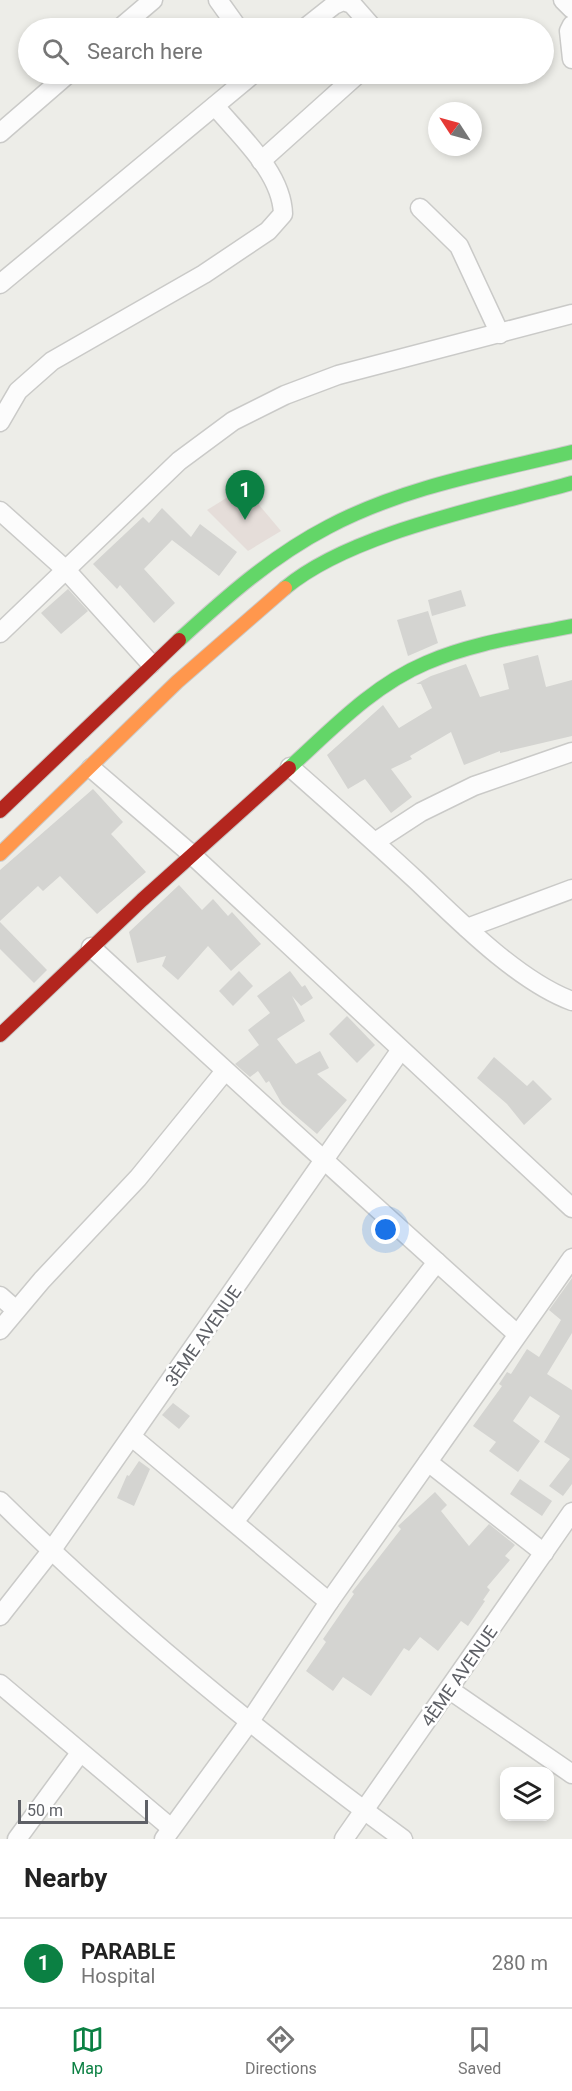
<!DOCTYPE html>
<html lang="en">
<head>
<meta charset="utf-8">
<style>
  :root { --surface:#fff; --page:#f6f6f6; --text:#222; --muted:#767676; --line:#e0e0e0; --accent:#0b8043 }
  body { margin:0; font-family:Roboto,sans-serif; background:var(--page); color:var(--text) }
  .controls { position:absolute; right:18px; bottom:18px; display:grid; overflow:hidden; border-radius:12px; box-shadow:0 3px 9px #0003 }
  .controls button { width:54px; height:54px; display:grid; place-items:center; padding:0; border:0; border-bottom:2px solid var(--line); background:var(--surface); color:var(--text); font:30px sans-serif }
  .compass { position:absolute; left:428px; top:102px; width:54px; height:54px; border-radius:50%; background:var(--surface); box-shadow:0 3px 9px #0003; rotate:306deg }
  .scale { position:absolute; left:18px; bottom:15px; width:130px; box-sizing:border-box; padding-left:6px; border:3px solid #5e6066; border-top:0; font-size:16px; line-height:21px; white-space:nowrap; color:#5e6066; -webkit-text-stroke:4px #fff; paint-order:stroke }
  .you { position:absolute; left:386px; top:1230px; width:21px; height:21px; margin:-15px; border:4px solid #fff; border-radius:50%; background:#1a73e8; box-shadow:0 0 0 9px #1a73e833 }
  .badge { display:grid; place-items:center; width:39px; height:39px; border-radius:50%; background:var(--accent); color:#fff; font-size:20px; font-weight:700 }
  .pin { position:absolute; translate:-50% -50px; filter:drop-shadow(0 2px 3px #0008) }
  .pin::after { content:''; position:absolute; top:32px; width:21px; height:18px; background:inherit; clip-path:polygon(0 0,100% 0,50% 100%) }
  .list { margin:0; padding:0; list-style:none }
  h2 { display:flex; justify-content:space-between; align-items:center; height:78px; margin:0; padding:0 24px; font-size:26px }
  h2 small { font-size:20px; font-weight:400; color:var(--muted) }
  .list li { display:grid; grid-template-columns:39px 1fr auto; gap:18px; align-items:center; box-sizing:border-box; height:90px; padding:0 24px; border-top:2px solid var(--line) }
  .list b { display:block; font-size:22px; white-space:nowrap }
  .list p { margin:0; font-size:20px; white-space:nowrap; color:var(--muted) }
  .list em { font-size:20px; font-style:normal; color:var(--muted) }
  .icon { flex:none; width:33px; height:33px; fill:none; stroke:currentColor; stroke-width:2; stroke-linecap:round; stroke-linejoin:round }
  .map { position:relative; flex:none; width:572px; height:1839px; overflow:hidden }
  .search { position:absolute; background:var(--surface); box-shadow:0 3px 9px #0003; left:18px; right:18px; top:18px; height:66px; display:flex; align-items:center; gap:15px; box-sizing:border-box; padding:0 21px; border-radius:33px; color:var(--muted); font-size:22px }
  .sheet { height:168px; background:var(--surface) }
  nav { display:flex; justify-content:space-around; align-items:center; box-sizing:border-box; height:84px; border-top:2px solid var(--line); background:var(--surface); font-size:16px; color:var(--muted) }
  nav a { display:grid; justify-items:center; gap:3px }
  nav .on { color:var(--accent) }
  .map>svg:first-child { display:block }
  .medical { fill:#e5ddd9 }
  .building { fill:#d4d4d1 }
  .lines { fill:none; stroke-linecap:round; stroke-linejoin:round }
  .street-casing { stroke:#cacac8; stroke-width:21 }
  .fast-casing { stroke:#cacac9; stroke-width:16 }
  .slow-casing { stroke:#cacac9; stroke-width:16 }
  .jam-casing { stroke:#cacac9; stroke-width:16 }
  .street { stroke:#fcfcfc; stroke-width:18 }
  .fast { stroke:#63d668; stroke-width:14 }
  .slow { stroke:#ff974d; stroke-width:14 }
  .jam { stroke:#b3261e; stroke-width:14 }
  .labels { text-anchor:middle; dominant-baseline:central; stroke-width:5; stroke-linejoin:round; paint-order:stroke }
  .street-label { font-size:18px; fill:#5e6066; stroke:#fff }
</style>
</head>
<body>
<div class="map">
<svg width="572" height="1839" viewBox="0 0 572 1839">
  <rect width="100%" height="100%" fill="#edede8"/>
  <path class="medical" d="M244,487L281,531L248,551L207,510Z"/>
  <g class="building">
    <path d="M162,508L191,537L200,524L237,552L219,576L172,540L144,569L175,603L154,623L120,585L117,589L93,564L143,517L149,523Z"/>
    <path d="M68,589L88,611L61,634L41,613Z"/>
    <path d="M461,590L466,606L432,616L428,600Z"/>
    <path d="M428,611L438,643L408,656L397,620Z"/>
    <path d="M538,655L546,687L572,680V736L500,753V751L464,765L451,732L410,756L412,759L391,769L412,797L391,813L365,779L348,789L327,755L383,705L399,728L432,708L421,684H416L431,676L466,664L480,697L509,689L503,664Z"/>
    <path d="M93,789L123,822L111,834L146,872L97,914L60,876L43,891L38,886L0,921V870Z"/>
    <path d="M179,885L202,910L213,899L228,916L232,912L261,944L231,971L208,946L178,980L162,966L166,956L137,963L129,932Z"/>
    <path d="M0,922L47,970L34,983L0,949Z"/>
    <path d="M239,971L253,986L233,1006L219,991Z"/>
    <path d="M290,971L302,987L305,985L313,998L301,1006L292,996L305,1021L277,1039L296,1064L320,1051L329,1068L317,1074L347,1100L317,1134L282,1104L269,1081L266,1083L258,1071L250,1077L235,1064L259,1045L248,1030L270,1013L257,996Z"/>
    <path d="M347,1016L375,1045L357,1063L329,1034Z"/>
    <path d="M494,1057L527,1086L533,1080L552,1099L524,1125L507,1104L477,1078Z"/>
    <path d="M572,1278V1333L547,1374L572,1390V1484L563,1496L549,1486L570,1459L544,1442L560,1416L530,1396L513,1421L540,1441L518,1472L489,1451L496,1442L473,1426L502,1386L499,1384L507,1372L511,1374L527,1349L539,1357L561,1320L549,1310Z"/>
    <path d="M173,1403L190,1416L179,1429L162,1415Z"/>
    <path d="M139,1461L150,1469L134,1506L117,1498L127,1475L129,1476Z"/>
    <path d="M520,1479L552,1501L542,1516L510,1494Z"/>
    <path d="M435,1492L447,1505L441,1511L469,1546L489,1524L515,1545L505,1556L510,1560L487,1587L490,1590L483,1600L485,1601L468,1626L461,1621L438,1651L420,1637L409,1651L404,1648L371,1696L343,1677L333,1691L306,1671L326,1642L323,1639L354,1594L352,1592L401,1529L398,1526Z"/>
  </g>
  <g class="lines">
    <defs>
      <g id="street">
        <path d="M218,0L238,28"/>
        <path d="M563,0L572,9"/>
        <path d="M572,25L569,31L572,59"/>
        <path d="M120,28L153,0"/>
        <path d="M305,28L334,5L343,1L352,4L373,28"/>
        <path d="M0,133L68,74"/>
        <path d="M261,161L358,74"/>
        <path d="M420,208L459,246L500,334"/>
        <path d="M0,284L253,74"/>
        <path d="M0,422L18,391L52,361L204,274L268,231L283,214C282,173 240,136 215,106"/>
        <path d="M0,511L66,570L151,664"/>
        <path d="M0,633L179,461L233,421L285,395L338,375L572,314"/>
        <path d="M290,767C333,805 375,842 417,881C459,921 518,981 572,1001"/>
        <path d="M91,768L190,853L572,1208"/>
        <path d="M375,842L421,812L474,786L572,752"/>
        <path d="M467,928L572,889"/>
        <path d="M91,947C232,1077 374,1206 517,1334"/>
        <path d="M0,1296L16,1310"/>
        <path d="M0,1330L42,1280L138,1178L225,1071"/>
        <path d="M132,1437L329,1602"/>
        <path d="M428,1462L544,1553"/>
        <path d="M0,1501C125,1624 262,1736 403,1839"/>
        <path d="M234,1522L437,1262"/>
        <path d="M0,1616L51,1551L400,1051"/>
        <path d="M0,1684L171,1828"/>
        <path d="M450,1690L572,1774"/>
        <path d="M17,1839L80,1753"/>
        <path d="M164,1839L250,1721L329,1602L572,1258"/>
        <path d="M344,1839L572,1512"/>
      </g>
      <g id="fast">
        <path d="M285,588C352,532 487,507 572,483"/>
        <path d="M179,640C225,598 272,556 328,527C403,487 490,472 572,452"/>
        <path d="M289,768C332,729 372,686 426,663C472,643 523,636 572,626"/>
      </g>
      <path id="slow" d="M0,854L177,682L285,588"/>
      <g id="jam">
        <path d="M0,811L179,640"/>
        <path d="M0,1035L142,900L289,768"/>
      </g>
    </defs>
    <use href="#street" class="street-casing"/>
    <use href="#fast" class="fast-casing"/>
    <use href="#slow" class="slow-casing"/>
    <use href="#jam" class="jam-casing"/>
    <use href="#street" class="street"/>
    <use href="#fast" class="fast"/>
    <use href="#slow" class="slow"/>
    <use href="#jam" class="jam"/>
  </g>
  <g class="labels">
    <g class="street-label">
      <text transform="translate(203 1336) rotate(-55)">3ÈME AVENUE</text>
      <text transform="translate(459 1676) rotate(-55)">4ÈME AVENUE</text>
    </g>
  </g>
</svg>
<div class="controls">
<button><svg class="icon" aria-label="layers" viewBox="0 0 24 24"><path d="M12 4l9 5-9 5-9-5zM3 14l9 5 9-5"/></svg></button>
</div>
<svg class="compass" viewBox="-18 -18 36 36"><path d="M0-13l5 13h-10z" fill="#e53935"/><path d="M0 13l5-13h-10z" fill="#767676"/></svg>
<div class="scale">50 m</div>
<div class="you"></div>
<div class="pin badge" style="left:245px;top:520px">1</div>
<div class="search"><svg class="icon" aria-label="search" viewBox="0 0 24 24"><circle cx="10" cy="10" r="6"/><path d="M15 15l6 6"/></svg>Search here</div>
</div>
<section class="sheet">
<h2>Nearby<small></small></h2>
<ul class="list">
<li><span class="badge">1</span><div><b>PARABLE</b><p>Hospital</p></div><em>280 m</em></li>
</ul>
</section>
<nav>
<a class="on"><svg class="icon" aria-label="map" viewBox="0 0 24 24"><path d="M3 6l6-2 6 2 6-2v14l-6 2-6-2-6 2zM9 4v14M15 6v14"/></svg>Map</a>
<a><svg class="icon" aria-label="directions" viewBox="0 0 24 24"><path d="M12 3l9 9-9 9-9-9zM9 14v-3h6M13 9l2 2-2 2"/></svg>Directions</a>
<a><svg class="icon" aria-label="saved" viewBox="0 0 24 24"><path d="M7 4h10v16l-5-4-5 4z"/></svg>Saved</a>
</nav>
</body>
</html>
